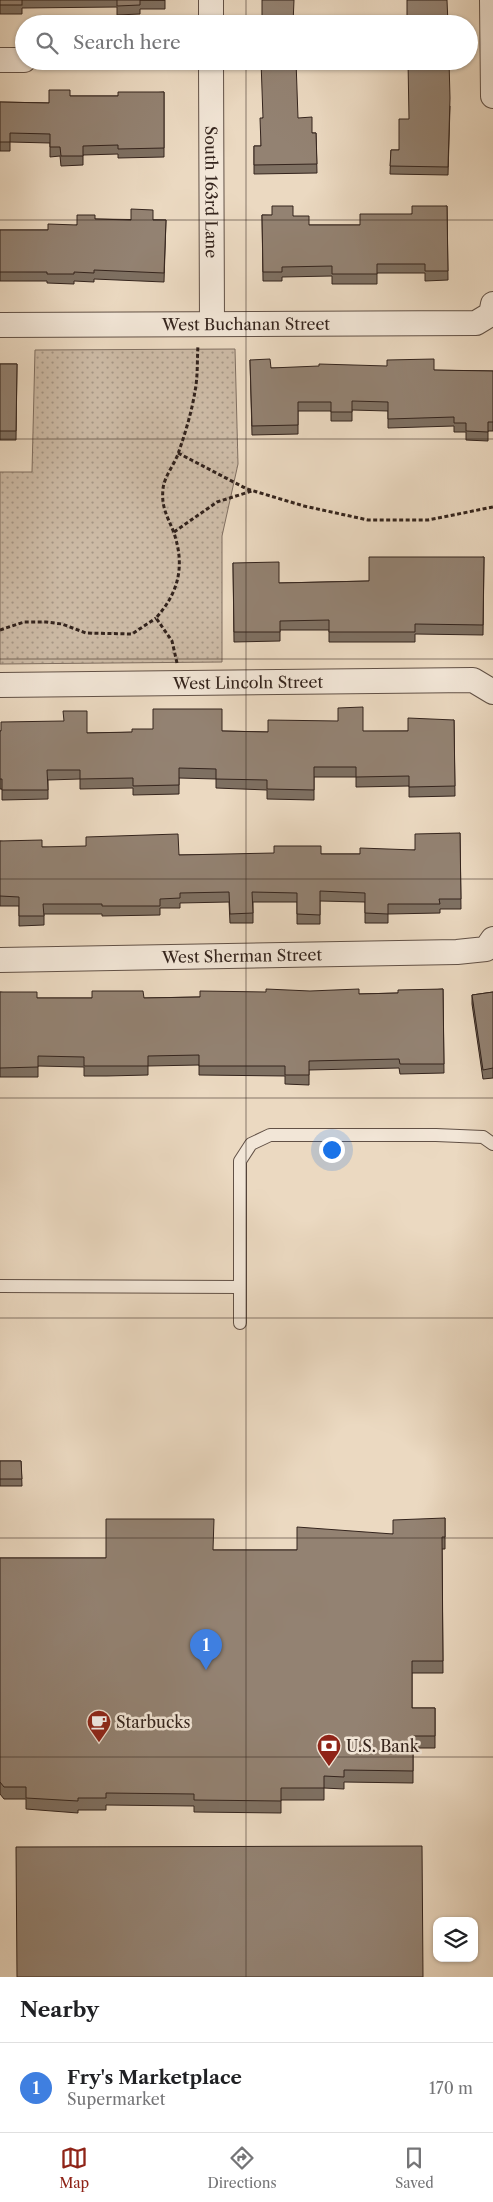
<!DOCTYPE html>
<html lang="en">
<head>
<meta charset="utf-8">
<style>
  :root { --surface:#fff; --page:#f2f2f2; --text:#202124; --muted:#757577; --line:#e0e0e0; --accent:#8f2418 }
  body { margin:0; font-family:"Libre Caslon Text",serif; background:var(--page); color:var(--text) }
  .controls { position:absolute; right:15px; bottom:15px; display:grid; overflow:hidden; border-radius:10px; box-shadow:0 1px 4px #0004 }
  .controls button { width:45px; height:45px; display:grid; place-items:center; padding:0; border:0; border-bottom:1px solid var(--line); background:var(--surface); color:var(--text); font:25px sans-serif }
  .you { position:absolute; left:331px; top:1149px; width:18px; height:18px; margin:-12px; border:4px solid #fff; border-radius:50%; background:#1a73e8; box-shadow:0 0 0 8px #1a73e833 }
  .badge { display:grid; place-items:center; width:32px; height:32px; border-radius:50%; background:var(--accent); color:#fff; font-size:16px; font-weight:700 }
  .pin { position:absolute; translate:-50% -41px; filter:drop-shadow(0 1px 2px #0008) }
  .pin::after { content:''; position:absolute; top:26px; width:18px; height:15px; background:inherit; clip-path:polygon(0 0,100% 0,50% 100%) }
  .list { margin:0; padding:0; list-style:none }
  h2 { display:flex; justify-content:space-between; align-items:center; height:65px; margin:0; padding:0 20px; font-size:21px }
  h2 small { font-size:16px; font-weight:400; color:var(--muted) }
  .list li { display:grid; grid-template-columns:32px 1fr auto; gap:15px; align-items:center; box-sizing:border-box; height:90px; padding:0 20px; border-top:1px solid var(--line) }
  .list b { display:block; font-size:19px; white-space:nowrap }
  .list p { margin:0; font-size:16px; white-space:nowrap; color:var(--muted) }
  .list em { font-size:16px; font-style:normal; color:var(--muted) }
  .icon { flex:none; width:28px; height:28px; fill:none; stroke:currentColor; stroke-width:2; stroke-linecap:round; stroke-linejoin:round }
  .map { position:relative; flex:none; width:493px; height:1977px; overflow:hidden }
  .search { position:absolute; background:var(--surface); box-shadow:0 1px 4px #0004; left:15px; right:15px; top:15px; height:55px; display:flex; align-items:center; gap:12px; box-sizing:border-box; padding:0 18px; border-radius:28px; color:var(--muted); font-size:19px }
  .sheet { height:155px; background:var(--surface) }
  nav { display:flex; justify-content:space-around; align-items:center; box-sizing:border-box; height:70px; border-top:1px solid var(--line); background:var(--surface); font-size:14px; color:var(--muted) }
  nav a { display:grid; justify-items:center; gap:2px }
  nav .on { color:var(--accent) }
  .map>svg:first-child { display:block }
  .green { fill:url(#green-dots); stroke:#806f61 }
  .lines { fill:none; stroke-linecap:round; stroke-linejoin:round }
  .lane-casing { stroke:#625146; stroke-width:14 }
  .street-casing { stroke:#625146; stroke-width:26 }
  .path { stroke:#34241d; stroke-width:3; stroke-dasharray:4 2.5; stroke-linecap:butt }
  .lane { stroke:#f2e6d7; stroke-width:12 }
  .street { stroke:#f2e6d7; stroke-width:24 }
  .wall { fill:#7e7062; stroke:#34241d }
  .building { fill:#938272; stroke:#34241d }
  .grid { fill:none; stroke:#34241d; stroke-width:1; stroke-opacity:0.55 }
  .labels { text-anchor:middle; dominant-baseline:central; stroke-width:5; stroke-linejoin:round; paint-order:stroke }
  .street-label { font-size:16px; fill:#34241d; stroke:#f2e6d7 }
  .poi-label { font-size:16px; fill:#34241d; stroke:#f2e6d7; text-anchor:start }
</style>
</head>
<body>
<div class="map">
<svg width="493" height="1977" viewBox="0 0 493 1977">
  <defs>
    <pattern id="green-dots" width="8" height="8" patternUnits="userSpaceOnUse" patternTransform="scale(1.25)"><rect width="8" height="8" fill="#ccbaa5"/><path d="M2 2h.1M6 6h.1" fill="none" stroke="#a69786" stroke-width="1.8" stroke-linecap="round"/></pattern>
  </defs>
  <rect width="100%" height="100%" fill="#ebd9c1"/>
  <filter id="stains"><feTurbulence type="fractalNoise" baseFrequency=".004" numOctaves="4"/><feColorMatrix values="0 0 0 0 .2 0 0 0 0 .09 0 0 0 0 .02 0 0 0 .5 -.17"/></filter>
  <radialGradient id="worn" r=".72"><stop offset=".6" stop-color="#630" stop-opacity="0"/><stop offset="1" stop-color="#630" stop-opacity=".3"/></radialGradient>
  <path class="green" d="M235,349L238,464L222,536V662L0,664V472H32L35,350Z"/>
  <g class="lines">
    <defs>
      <g id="lane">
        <path d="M0,1286L240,1287"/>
        <path d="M240,1323V1161L251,1144L270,1135H436L483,1137L493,1144"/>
      </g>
      <g id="street">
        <path d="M492,0L493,96"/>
        <path d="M211,24V0"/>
        <path d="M0,60H24"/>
        <path id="s1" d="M211,61L212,324"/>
        <path id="s2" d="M0,325L476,323L491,314L493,304"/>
        <path id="s3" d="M0,685L473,680L493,692"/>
        <path id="s4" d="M0,960L457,952L486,949L493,939"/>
      </g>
    </defs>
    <use href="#lane" class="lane-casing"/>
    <use href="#street" class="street-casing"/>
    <g class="path">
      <path d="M178,453L247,489L304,506L368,520H428L493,507"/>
      <path d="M174,532L217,502L252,491"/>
      <path d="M0,630L24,622H46L62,624L86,633L132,634L156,618"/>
      <path d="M177,663L172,641L156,618C179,592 185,566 174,533C168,517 161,508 163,489C164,477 174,465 178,454C185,434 192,411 195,391C198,376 197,360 198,345"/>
    </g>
    <use href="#lane" class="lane"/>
    <use href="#street" class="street"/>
  </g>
  <g class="wall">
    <path d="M0,0H165V9H140V14L117,15V7L22,8V14H0Z"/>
    <path d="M164,92V157L118,158V154L83,155V165L61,166L60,156L50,157V143L10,142V151H0V102L49,103L70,96H118Z"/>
    <path d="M450,106L448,175L390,174L391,150H399L409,119Z"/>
    <path d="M262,118H298L312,133H316L317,173L254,174V146H261Z"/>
    <path d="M447,206L448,280L425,281V273H377V284H332V276L282,277V281H263L262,215L293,216L309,225H360L412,214Z"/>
    <path d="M95,219L166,220L164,282L94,279V282L74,281V284L47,283V281H0V230H48L77,225Z"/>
    <path d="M250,360L271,368L493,371V431H488V441L466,440V432H454V426L388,428V411L352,410V421H331V411H298V434L252,435Z"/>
    <path d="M0,364H17L16,440H0Z"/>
    <path d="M484,557L483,635L415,634V642H329V630H280V641L234,642L233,563L279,583L369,581Z"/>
    <path d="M454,720L455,796L409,797V786L356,787V777H314V800L267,799V790L216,788V779L179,778V794L133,795V788L80,789V779L48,780V799L2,800V789H0V731L87,733L222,731L268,732L408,731Z"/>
    <path d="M460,833L461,909H440V913L388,914V923H365V902L320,901V924H297V902H253V923H230L229,902L180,903V908H160V915L102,916V914H44V925L19,926V906H0V841L42,847L179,855L321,854H360L415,850Z"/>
    <path d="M443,989L444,1073L400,1074L399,1068L309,1070V1085L285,1084V1076L199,1075V1065L148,1066V1075L107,1076H84V1067L38,1066V1077H0V992L37,998H144L359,994L398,993Z"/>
    <path d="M493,992V1078L483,1079L472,1004V995Z"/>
    <path d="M0,1461H21L22,1486H0Z"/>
    <path d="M445,1518V1549H442L443,1673H412V1708H435V1748H413V1783L344,1782V1789L324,1788V1800H281V1813L194,1812V1806L106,1805V1810H78V1813L26,1809V1799H4L0,1794V1558H106L214,1550H297L393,1534Z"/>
  </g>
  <g class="building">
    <rect x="0" y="0" width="22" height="5"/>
    <path d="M117,0H165H140V5L117,6Z"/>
    <path d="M262,0H294L293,24H262Z"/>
    <path d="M407,0H447L448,24H407Z"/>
    <path d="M261,61H296L298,118L312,117V133H316L317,164L254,165V146H261L260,118H263Z"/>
    <path d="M408,61H449L450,98L448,167L390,166L391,150H399V119H409Z"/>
    <path d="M49,90H70V96H118V92H164V148L118,149V145L83,146V156H61L60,147H50V134L10,133V142H0V102L49,103Z"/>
    <path d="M272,206H293V216H309V225H360V214H412V206H447L448,271H425V264H377V274H332V266L282,267V272H263L262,215H272Z"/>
    <path d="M131,209L153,210V220H166L164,273L94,270V273L74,272V274H47V272H0V230H48V224L77,225V215H95V219L131,220Z"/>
    <path d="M270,359L271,368L319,366V364L387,366V360L434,359V370L493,371V422H488V432L466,431V423H454V417L388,419V402L352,401V412H331V402H298V425L252,426L250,360Z"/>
    <path d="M0,364H17L16,431H0Z"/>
    <path d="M369,557H484L483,625L415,624V632H329V620L280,621V632H234L233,563L279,562V583L369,581Z"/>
    <path d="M363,707V731H408V718L454,720L455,786L409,787V776L356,777V767H314V790L267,789V780L216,779V769L179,768V785L133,786V778L80,779V770H47L48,790H2V779H0V731H1V722L64,721L63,711H87V733L132,732V729H153V709H222V731L268,732V720L338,721V708Z"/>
    <path d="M460,833L461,899H439L440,904H388V914L365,913V893L320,891V915L297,914V893L252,892L253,913L230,914L229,892L180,893V898L160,899V906H102V904H43L44,916H19V897L0,896V841L42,840V847L86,846V837L178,834L179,855L274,853V846H321V854H360V848L415,850V834Z"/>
    <path d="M266,989L310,991L359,989V994L398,993V990L443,989L444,1064H400L399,1059L309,1061V1075H285V1066H199V1055L148,1056V1066H84V1057L38,1056V1067L0,1068V992H37V998H92V991H143L144,998L200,997V991L266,992Z"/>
    <path d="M493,992V1068L483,1070L472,995Z"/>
    <path d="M0,1461H21L22,1479H0Z"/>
    <path d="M445,1518V1537H442L443,1661H412V1708H435V1736H413V1771L344,1770V1777L324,1776V1788H281V1801L194,1800V1794L106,1793V1798H78V1801L26,1798V1787H4L0,1782V1558H106V1519H214L213,1550H297V1527L393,1534V1520Z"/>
    <path d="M422,1846L423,1977H17L16,1847Z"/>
  </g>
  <path class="grid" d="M246,0V24M246,61V1977M0,220H493M0,439H493M0,659H493M0,879H493M0,1098H493M0,1318H493M0,1538H493M0,1757H493"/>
  <defs>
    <symbol id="cafe-pin" viewBox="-11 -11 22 30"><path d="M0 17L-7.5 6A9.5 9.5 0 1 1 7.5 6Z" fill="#8f2418" stroke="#f2e6d7"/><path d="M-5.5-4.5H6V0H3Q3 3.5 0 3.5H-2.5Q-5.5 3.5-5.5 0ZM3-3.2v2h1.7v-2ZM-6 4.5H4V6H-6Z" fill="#fff"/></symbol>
    <symbol id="bank-pin" viewBox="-11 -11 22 30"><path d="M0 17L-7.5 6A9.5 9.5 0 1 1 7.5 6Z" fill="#8f2418" stroke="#f2e6d7"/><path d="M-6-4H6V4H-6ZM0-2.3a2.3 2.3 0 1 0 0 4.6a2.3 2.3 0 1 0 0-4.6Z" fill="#fff"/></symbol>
  </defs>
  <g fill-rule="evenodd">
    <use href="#cafe-pin" x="85" y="1708" width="28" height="38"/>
    <use href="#bank-pin" x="315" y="1732" width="28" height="38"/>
  </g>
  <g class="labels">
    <g class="street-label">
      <text stroke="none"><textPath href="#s1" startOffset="131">South 163rd Lane</textPath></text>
      <text stroke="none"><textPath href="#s2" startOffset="246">West Buchanan Street</textPath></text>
      <text stroke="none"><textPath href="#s3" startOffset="248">West Lincoln Street</textPath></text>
      <text stroke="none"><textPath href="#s4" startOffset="242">West Sherman Street</textPath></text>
    </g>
    <g class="poi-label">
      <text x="116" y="1722">Starbucks</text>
      <text x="346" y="1746">U.S. Bank</text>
    </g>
  </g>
  <rect width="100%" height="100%" filter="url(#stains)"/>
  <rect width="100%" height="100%" fill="url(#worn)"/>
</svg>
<div class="controls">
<button><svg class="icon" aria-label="layers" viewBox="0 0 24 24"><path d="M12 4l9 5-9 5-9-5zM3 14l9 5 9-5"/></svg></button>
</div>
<div class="you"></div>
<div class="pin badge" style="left:206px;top:1670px;background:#3f7fe0">1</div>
<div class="search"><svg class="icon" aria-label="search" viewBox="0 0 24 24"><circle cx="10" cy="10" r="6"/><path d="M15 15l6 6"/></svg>Search here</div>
</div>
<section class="sheet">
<h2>Nearby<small></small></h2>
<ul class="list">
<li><span class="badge" style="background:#3f7fe0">1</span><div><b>Fry's Marketplace</b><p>Supermarket</p></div><em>170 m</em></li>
</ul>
</section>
<nav>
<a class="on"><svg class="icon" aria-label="map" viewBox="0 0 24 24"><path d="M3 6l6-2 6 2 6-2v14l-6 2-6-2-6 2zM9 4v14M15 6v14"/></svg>Map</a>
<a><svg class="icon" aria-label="directions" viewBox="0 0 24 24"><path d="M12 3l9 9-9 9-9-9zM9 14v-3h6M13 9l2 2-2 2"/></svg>Directions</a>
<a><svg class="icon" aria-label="saved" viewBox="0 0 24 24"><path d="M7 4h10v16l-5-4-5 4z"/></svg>Saved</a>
</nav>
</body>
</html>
